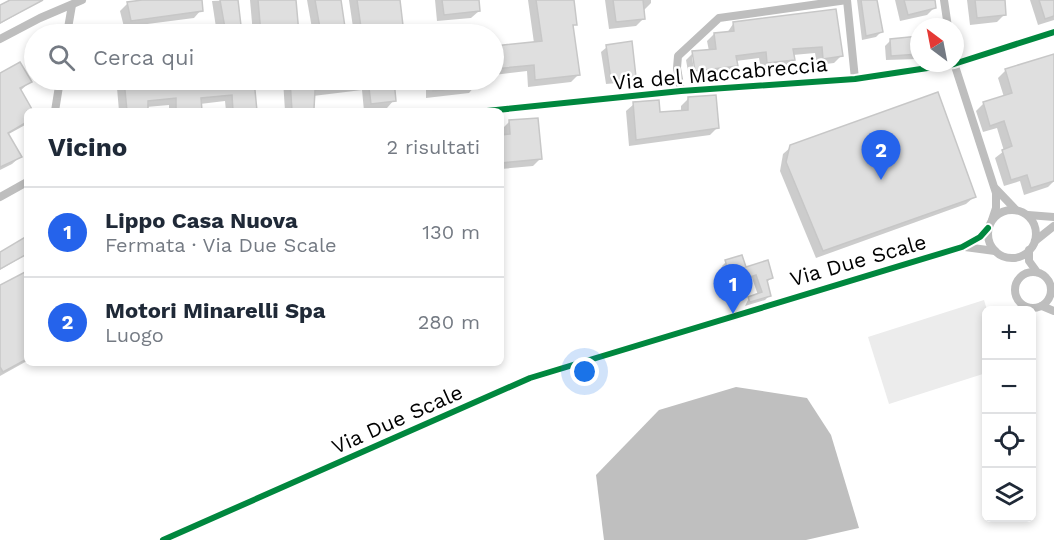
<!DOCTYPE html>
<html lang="it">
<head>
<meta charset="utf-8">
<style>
  :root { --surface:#fff; --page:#f2f2f3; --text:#1f2937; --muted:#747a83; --line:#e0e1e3; --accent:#2563eb }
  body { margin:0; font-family:"Work Sans",sans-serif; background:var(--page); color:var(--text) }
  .controls { position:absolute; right:18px; bottom:18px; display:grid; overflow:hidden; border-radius:9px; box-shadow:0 3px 9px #0003 }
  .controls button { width:54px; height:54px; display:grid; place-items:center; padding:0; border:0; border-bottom:2px solid var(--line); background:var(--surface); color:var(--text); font:30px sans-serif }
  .compass { position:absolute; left:910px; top:18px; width:54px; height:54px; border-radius:50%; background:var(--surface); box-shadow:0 3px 9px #0003; rotate:328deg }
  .you { position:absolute; left:585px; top:372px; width:21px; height:21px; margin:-15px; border:4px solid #fff; border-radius:50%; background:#1a73e8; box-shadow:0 0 0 9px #1a73e833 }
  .badge { display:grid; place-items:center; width:39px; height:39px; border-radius:50%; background:var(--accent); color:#fff; font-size:20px; font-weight:700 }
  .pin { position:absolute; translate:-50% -50px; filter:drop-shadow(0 2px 3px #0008) }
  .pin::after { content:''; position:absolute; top:32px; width:21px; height:18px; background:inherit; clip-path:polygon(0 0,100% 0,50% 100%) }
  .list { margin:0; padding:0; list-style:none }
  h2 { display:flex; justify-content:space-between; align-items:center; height:78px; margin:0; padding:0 24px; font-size:26px }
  h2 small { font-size:20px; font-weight:400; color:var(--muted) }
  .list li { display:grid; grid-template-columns:39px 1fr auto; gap:18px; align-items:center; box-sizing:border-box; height:90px; padding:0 24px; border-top:2px solid var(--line) }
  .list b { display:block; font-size:22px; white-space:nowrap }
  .list p { margin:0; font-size:20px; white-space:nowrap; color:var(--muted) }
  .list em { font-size:20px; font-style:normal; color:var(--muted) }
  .icon { flex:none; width:33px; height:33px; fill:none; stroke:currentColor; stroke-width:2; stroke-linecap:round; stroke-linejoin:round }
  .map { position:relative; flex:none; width:1054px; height:540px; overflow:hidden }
  .search { position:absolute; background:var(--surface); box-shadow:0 3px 9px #0003; left:24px; top:24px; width:480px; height:66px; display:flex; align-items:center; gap:15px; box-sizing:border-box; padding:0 21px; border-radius:33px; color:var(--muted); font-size:22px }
  .panel { position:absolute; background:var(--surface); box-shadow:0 3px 9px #0003; left:24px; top:108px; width:480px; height:258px; border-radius:9px }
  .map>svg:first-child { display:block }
  .green { fill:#ececec }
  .water { fill:#bfbfbf }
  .shadow { fill:#0003 }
  .building { fill:#dfdfdf; stroke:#c7c7c7; stroke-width:1.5 }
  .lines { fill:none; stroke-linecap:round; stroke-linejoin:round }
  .minor { stroke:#bebebe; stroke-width:8 }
  .cycleway-casing { stroke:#fff; stroke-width:10 }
  .cycleway { stroke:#00873e; stroke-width:6 }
  .labels { text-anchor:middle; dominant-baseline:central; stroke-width:5; stroke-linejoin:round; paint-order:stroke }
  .street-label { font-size:21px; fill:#000; stroke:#fff }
</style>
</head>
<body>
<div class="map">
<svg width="1054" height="540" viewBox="0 0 1054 540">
  <rect width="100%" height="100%" fill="#fff"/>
  <path class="green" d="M984,300L987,310L986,373L889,404L868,337Z"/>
  <path class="water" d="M736,387L807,398L831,435L859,528L806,540H604L596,475L659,410Z"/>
  <g class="shadow">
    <path d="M13,0L40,1L0,24V7Z"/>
    <path d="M153,0H200L201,10L194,18L124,27L120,11L128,3Z"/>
    <path d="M237,0L241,34H217L212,1Z"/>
    <path d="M250,0H294L298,34H253Z"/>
    <path d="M307,0H340L345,34H313Z"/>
    <path d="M349,0H399L403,34H354Z"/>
    <path d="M435,0H477L479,11L471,18L437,21Z"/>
    <path d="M528,0H573L575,24L572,28L578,75L571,82L528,87L527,71L494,75V47L534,43Z"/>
    <path d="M605,0H651V3L644,10L643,19L636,26L609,29Z"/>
    <path d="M857,0H875L881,32L876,37L862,40Z"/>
    <path d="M895,0H934L935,7L927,15L900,21Z"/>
    <path d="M967,0H1004L1005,14L997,22L970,25Z"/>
    <path d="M1030,0H1054V20L1038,25Z"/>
    <path d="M835,11L841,56L834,63L817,65L815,53L793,55V59L786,66L761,69L759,58L736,61V65L729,72L698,76L695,57H692L695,76L689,77L686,60L693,53L709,51L707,41L714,34L727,33L733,24Z"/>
    <path d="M919,37V59L886,60L885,46L891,40Z"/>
    <path d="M607,47L634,77L629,82L606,84L601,52Z"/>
    <path d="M1054,55V181L1048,187L1024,195L1020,181L1004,186L995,158L1004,151L997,128L983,132L976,111L984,103L1004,97L998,78L1006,70Z"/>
    <path d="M0,74L30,82L20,91L31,111H27V124L7,135L20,157L12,164L0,170Z"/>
    <path d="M141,80H252L255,111H226L225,101L200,104L201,111H169V105L146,107V111H119L117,88L125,81Z"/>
    <path d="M283,80H393L394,100L387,108L364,111L362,90L313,96V108L310,111H285Z"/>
    <path d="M426,80H476V85L469,93L426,98Z"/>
    <path d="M689,98L718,127L710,135L629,146L626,111L634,104L659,114L681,112V106Z"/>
    <path d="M509,122L541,158L533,166L501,169L502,129Z"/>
    <path d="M791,147L974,197L966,204L816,258L780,171L783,154Z"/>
    <path d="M27,238V254L0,270V254Z"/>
    <path d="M726,262L772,277L767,282L770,295L765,300L745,306L749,298L758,295L752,278L728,286L722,266Z"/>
    <path d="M27,272V361L0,376V287Z"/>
  </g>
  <g class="building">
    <path d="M10,0H43L0,23V5Z"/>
    <path d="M142,0H202L203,11L131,21L127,2Z"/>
    <path d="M220,0H238L242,34H226Z"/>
    <path d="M258,0H296L299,34H261Z"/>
    <path d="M315,0H341L346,34H321Z"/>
    <path d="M357,0H400L404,34H362Z"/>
    <path d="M442,0H479L480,11L444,15Z"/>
    <path d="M536,0H574L577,25H573L580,75L535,80L534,65L494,69V46L542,41Z"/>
    <path d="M613,0H643L645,19L616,22Z"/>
    <path d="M861,0H877L883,32L866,36Z"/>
    <path d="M904,0H935L936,8L908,15Z"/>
    <path d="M975,0H1005L1006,15L977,18Z"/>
    <path d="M1039,0H1054V16L1045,19Z"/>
    <path d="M836,9L843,56L823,59L822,47L793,49L795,60L767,63L766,52L736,56L738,66L695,71L692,51L716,49L714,33L734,31L733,22Z"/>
    <path d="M919,36V54L891,56L890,39Z"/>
    <path d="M632,41L636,77L611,80L606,45Z"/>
    <path d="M1054,54V181L1031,188L1027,175L1011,180L1002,150L1012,146L1004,121L990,126L983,102L1012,93L1005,69Z"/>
    <path d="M20,62L32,82L20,88L33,111H27V122L8,133L22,157L0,167V73Z"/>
    <path d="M124,80H254L257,111H233L232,95L201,98L202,111H176V98L148,101V111H127Z"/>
    <path d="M290,80H365V84L315,90L314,109L292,111Z"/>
    <path d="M368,80H394L396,101L371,104Z"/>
    <path d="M433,80H478V86L433,91Z"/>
    <path d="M938,92L976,197L823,251L786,162L790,145Z"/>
    <path d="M716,95L719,128L636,140L633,102L659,100L660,112L688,110V97Z"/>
    <path d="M538,118L542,159L501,163V135L510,134L509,120Z"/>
    <path d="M27,236V254L0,269V252Z"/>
    <path d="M742,255L746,267L768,260L773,278L767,280L771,296L750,302L748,297L762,292L756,275L732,283L725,260Z"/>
    <path d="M27,271V359L3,372L0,367V285Z"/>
  </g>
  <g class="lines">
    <g class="minor">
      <path d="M847,0L855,79"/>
      <path d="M944,0L948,27"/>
      <path d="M67,34L72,5"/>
      <path d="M0,39L40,18L82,0"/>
      <path d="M954,63L996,193V208L992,220"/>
      <path d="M681,91L677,68L678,56L719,18L847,0"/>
      <path d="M55,111L60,80"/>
      <path d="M487,111L681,91L855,79L954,64L1054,32"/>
      <path d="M996,189L1016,210"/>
      <path d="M0,197L27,182"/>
      <circle cx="1012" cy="234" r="24"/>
      <path d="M1028,215L1054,217"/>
      <path d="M1035,241L1054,226"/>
      <path d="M965,247L995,251"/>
      <path d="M1029,250V261L1037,272"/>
      <circle cx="1033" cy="290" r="18"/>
      <path d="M1042,306L1054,311"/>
      <path d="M163,540L530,378L962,247L980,237L988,228"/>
    </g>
    <defs>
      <g id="cycleway">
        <path d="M487,111L681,91L855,79L954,64L1054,32"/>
        <path d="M163,540L530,378L962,247L980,237L988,228"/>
      </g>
    </defs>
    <use href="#cycleway" class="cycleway-casing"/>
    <use href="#cycleway" class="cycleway"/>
  </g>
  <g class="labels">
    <g class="street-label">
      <text transform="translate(720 73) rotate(-5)">Via del Maccabreccia</text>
      <text transform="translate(858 260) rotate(-16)">Via Due Scale</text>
      <text transform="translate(397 419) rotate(-24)">Via Due Scale</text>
    </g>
  </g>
</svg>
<div class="controls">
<button>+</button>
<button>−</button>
<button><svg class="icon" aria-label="locate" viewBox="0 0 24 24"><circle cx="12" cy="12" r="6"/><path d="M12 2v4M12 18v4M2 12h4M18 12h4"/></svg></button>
<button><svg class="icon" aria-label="layers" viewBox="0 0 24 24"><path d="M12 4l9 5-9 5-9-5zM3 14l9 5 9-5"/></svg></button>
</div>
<svg class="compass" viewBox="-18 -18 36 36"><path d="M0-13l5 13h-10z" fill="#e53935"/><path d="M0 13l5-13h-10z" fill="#747a83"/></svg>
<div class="you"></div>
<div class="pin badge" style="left:733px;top:314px">1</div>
<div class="pin badge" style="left:881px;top:180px">2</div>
<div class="search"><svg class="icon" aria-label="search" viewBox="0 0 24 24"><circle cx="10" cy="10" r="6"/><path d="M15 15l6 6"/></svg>Cerca qui</div>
<section class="panel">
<h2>Vicino<small>2 risultati</small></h2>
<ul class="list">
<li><span class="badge">1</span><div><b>Lippo Casa Nuova</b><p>Fermata · Via Due Scale</p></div><em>130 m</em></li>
<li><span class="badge">2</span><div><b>Motori Minarelli Spa</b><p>Luogo</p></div><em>280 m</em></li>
</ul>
</section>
</div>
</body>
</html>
